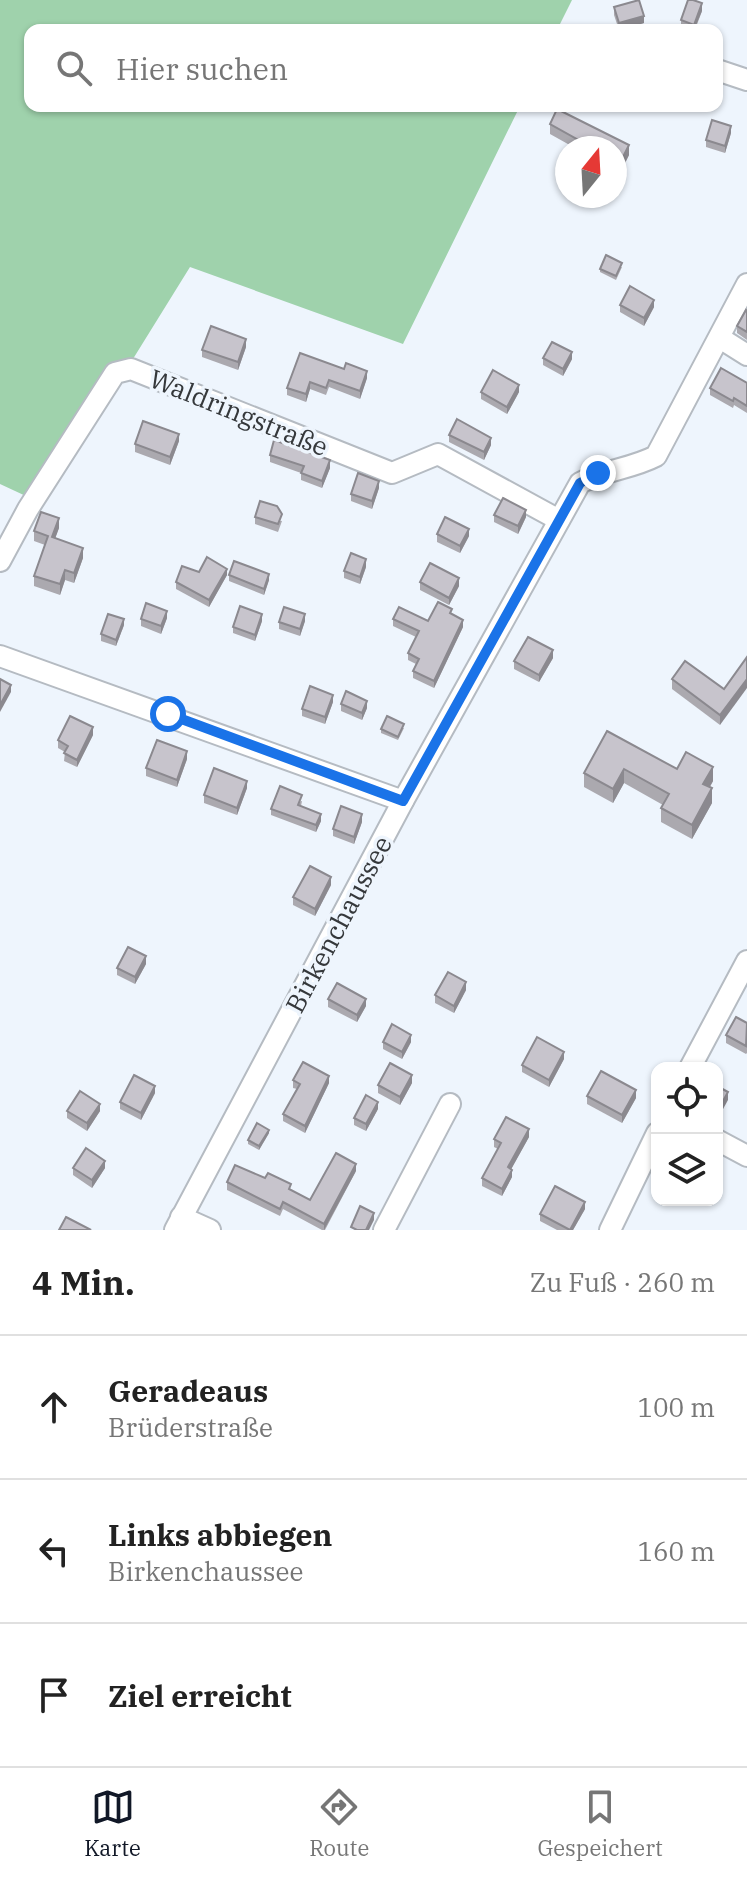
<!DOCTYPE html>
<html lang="de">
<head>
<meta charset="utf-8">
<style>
  :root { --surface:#fff; --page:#f2f2f2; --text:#222; --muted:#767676; --line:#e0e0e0; --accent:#111827 }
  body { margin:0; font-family:"IBM Plex Serif",serif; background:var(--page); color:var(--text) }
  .controls { position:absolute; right:24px; bottom:24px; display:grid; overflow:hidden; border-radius:16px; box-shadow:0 2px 6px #0004 }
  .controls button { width:72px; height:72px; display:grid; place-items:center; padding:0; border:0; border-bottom:2px solid var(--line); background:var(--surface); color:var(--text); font:40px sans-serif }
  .compass { position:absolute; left:555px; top:136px; width:72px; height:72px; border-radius:50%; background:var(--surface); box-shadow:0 2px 6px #0004; rotate:18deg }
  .stop { position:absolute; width:24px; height:24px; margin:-18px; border:6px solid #1a73e8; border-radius:50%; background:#fff }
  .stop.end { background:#1a73e8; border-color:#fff; box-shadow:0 2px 8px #0008 }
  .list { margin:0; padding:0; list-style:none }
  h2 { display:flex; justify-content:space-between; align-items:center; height:104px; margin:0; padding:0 32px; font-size:34px }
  h2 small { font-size:26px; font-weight:400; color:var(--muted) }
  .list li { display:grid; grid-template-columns:52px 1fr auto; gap:24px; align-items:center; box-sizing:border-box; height:144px; padding:0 32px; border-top:2px solid var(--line) }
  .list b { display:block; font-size:30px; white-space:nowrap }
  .list p { margin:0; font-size:26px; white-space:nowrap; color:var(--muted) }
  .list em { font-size:26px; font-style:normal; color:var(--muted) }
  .icon { flex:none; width:44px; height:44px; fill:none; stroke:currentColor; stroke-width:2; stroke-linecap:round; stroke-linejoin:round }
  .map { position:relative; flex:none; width:747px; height:1230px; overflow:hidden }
  .search { position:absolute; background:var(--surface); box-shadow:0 2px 6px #0004; left:24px; right:24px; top:24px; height:88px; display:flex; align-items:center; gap:20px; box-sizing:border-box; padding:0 28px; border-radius:16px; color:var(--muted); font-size:30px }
  .sheet { height:536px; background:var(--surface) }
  nav { display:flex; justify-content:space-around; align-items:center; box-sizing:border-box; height:112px; border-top:2px solid var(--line); background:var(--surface); font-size:22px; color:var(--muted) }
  nav a { display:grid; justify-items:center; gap:4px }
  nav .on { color:var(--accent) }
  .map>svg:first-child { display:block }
  .green { fill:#9fd2ac }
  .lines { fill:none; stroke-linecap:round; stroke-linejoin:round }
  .minor-casing { stroke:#b5bbc2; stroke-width:24 }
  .minor { stroke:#fff; stroke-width:20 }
  .wall { fill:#aba9af }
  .shaded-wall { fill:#8b898f }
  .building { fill:#c7c4cc; stroke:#8b898f; stroke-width:2 }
  .route { stroke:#1a73e8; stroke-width:10 }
  .labels { text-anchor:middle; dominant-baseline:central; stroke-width:7; stroke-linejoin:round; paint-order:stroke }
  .street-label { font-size:26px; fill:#35383b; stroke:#eef5fd }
</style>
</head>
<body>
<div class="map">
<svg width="747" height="1230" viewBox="0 0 747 1230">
  <rect width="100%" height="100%" fill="#eef5fd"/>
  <path class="green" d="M0,0H572L557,30H30V106H520L403,344L190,267L43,504L0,484Z"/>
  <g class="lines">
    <defs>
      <g id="minor">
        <path d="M717,70L747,80"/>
        <path d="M720,338L747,355"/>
        <path d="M0,561L28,509L115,373L131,369L392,473L438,454L559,520"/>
        <path d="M0,656L403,801"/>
        <path d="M690,1068L747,961"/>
        <path d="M717,1140L747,1156"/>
        <path d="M181,1217L210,1230"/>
        <path d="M175,1230L403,801L580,483C604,470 631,469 656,456L747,284"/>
        <path d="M384,1230L450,1104"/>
        <path d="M610,1230L657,1133"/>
      </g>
    </defs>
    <use href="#minor" class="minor-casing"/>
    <use href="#minor" class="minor"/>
  </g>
  <g class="wall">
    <path d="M614,7L644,23L619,30L614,15Z"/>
    <path d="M702,11L695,30H688L681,27V20Z"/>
    <path d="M557,109L629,145V155L615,183V148H575L550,134V124Z"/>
    <path d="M731,133L725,153L706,147V140Z"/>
    <path d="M622,267L616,280L600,272V269Z"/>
    <path d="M620,305L654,307L644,326L620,312Z"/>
    <path d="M747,311V340L737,333V326Z"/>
    <path d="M246,347L238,370L202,357V350Z"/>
    <path d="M300,353L367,378L360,399L329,387L326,395L310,389L306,402L287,395V388Z"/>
    <path d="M543,358L572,359L563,376L543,365Z"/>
    <path d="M747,383V413L734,405L733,408L710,395V388Z"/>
    <path d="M481,392H519L507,414L481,399Z"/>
    <path d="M449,435L491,445L484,460L449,442Z"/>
    <path d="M179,441L170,465L135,452V444Z"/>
    <path d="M270,455L330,468L322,488L301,480V473L270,462Z"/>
    <path d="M379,488L372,509L351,501V494Z"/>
    <path d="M494,515L526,517L518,534L494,522Z"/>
    <path d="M255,517L282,521L278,532L255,524Z"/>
    <path d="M59,528L55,538L83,558L74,583L65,580L60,595L34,586V576L45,545L34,541V531Z"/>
    <path d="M437,534L469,536L460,553L437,542Z"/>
    <path d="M366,567L360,584L344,578V571Z"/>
    <path d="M199,572L227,575L209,607L176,589V582Z"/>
    <path d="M229,575L269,580L264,595L229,581Z"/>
    <path d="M420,582L459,586L449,605L420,590Z"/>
    <path d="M452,614L463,627L434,688L413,678V671L416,664L408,660V653L416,637L393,626V619L428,621Z"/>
    <path d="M167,618L161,634L141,626V619Z"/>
    <path d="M262,621L255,641L233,633V627Z"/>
    <path d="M305,621L300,636L279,629V622Z"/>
    <path d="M124,625L116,646L101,641V634Z"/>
    <path d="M553,658L539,682L514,669V661Z"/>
    <path d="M672,679L724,689L720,725L672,689Z"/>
    <path d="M333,702L325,724L302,716V709Z"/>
    <path d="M341,704L367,708L362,720L341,711Z"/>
    <path d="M404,728L398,740L381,733V729Z"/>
    <path d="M607,731L677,769L713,781L710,787L712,803L692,839L661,822V808L663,805L624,783L613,803L584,787V773Z"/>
    <path d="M93,735L77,767L64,761L65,752L58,748V740Z"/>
    <path d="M187,759L177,787L146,776V768Z"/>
    <path d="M247,788L237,815L204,803V795Z"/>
    <path d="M302,801L301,806L321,821L316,832L271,815V809Z"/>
    <path d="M362,822L354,844L333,836V829Z"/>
    <path d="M331,885L315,916L293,905V897Z"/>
    <path d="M146,964L135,984L117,975V968Z"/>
    <path d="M466,990L454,1013L435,1003V995Z"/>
    <path d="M328,999L366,1006L357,1022L328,1007Z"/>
    <path d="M747,1023V1053L746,1054L726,1043V1035Z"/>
    <path d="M383,1042H411L402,1059L383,1049Z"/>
    <path d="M564,1059L549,1087L522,1072V1065Z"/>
    <path d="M293,1080L329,1083L305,1133L283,1121V1114L297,1089L293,1088Z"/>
    <path d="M412,1083L400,1105L378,1093V1085Z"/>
    <path d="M155,1093L141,1120L120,1109V1102Z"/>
    <path d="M587,1096L636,1098L622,1123L587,1104Z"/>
    <path d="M378,1109L366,1131L354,1125V1118Z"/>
    <path d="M67,1111H100L87,1131L67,1118Z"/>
    <path d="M269,1133L259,1150L248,1144V1140Z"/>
    <path d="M529,1137L511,1169L512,1177L502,1196L482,1186V1178L498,1149L494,1147V1139Z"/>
    <path d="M73,1168H105L92,1188L73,1175Z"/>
    <path d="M356,1171L325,1230H322L283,1209L280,1216L227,1190V1182L291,1190L310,1200Z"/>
    <path d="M585,1209L573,1230H557L540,1221V1214Z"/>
  </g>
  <g class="shaded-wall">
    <path d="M702,3V11L694,30V25Z"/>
    <path d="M644,16V23L619,30V23Z"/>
    <path d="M731,126V133L725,153V146Z"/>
    <path d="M629,145V155L615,183V173Z"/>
    <path d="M654,300V307L644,326V318Z"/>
    <path d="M246,339V347L238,370V362Z"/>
    <path d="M572,352V359L563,376V369Z"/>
    <path d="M367,371V378L360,399V391Z"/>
    <path d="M310,382V389L306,402V394Z"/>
    <path d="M519,385V392L507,414V407Z"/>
    <path d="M179,434V441L170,465V457Z"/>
    <path d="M491,438V445L484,460V452Z"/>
    <path d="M330,460V468L322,488V481Z"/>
    <path d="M379,481V488L372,509V501Z"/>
    <path d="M526,510V517L518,534V526Z"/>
    <path d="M59,518V528L52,547V537Z"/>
    <path d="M469,529V536L460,553V546Z"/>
    <path d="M83,548V558L74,583V573Z"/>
    <path d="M366,559V567L360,584V577Z"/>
    <path d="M227,569V575L209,607V600Z"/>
    <path d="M65,570V580L60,595V584Z"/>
    <path d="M269,574V580L264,595V589Z"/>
    <path d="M459,578V586L449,605V598Z"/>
    <path d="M167,611V618L161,634V626Z"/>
    <path d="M262,614V621L255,641V635Z"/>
    <path d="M305,614V621L300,636V629Z"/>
    <path d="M124,619V625L116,646V640Z"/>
    <path d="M463,620V627L434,688V681Z"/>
    <path d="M553,650V658L539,682V675Z"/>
    <path d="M747,679V688L720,725V715Z"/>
    <path d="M11,685V692L0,712V705Z"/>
    <path d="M333,695V702L325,724V717Z"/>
    <path d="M367,701V708L362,720V713Z"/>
    <path d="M93,727V735L77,767V760Z"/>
    <path d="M187,751V759L177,787V780Z"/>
    <path d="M713,767V781L703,798V784Z"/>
    <path d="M624,769V783L613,803V789Z"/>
    <path d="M247,781V788L237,815V808Z"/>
    <path d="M712,788V803L692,839V825Z"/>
    <path d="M321,814V821L316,832V825Z"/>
    <path d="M362,814V822L354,844V837Z"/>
    <path d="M331,877V885L315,916V909Z"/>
    <path d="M146,956V964L135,984V977Z"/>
    <path d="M466,982V990L454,1013V1006Z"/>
    <path d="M366,999V1006L357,1022V1015Z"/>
    <path d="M411,1035V1042L402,1059V1052Z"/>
    <path d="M564,1052V1059L549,1087V1080Z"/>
    <path d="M412,1075V1083L400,1105V1097Z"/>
    <path d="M329,1076V1083L305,1133V1126Z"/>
    <path d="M155,1086V1093L141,1120V1113Z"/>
    <path d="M636,1090V1098L622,1123V1115Z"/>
    <path d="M728,1092V1100L717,1120V1112Z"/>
    <path d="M378,1102V1109L366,1131V1124Z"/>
    <path d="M100,1104V1111L87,1131V1123Z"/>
    <path d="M529,1129V1137L508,1175V1167Z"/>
    <path d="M269,1130V1133L259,1150V1146Z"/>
    <path d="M105,1161V1168L92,1188V1180Z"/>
    <path d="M356,1164V1171L324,1230V1224Z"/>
    <path d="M512,1170V1177L502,1196V1189Z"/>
    <path d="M585,1202V1209L573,1230H570Z"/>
    <path d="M374,1213V1220L369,1230H366Z"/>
  </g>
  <g class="building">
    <path d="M639,0L644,16L619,23L614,7Z"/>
    <path d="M688,0H693L702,3L694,25L681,20Z"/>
    <path d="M557,109L629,145L615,173V148H593L550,124Z"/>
    <path d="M712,120L731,126L725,146L706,140Z"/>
    <path d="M606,255L622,263L616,276L600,269Z"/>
    <path d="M630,286L654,300L644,318L620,305Z"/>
    <path d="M746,310L747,311V332L737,326Z"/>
    <path d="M211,326L246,339L238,362L202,350Z"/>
    <path d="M552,342L572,352L563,369L543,358Z"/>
    <path d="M300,353L344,369L346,363L367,371L360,391L329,380L326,388L310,382L306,394L287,388Z"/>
    <path d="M721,368L747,383V406L734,398L733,401L710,388Z"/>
    <path d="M493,370L519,385L507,407L481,392Z"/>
    <path d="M457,419L491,438L484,452L449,435Z"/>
    <path d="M143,421L179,434L170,457L135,444Z"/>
    <path d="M274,440L330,460L322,481L301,473L304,466L270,455Z"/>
    <path d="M358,473L379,481L372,501L351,494Z"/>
    <path d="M503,498L526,510L518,526L494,515Z"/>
    <path d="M260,501L277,506L282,514L278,524L255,517Z"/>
    <path d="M41,512L59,518L52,537L83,548L74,573L65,570L60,584L34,576L48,536L34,531Z"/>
    <path d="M445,517L469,529L460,546L437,534Z"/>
    <path d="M351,553L366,559L360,577L344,571Z"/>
    <path d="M207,557L227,569L209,600L176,582L182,566L199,572Z"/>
    <path d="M234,561L269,574L264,589L229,575Z"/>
    <path d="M430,563L459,578L449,598L420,582Z"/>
    <path d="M438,602L452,609L450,613L463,620L434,681L413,671L419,659L408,653L419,631L393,619L399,607L428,621Z"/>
    <path d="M146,603L167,611L161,626L141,619Z"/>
    <path d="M240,606L262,614L255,635L233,627Z"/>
    <path d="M284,607L305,614L300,629L279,622Z"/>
    <path d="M108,614L124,619L116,640L101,634Z"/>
    <path d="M528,637L553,650L539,675L514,661Z"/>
    <path d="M747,657V679L720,715L672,679L685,661L724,689Z"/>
    <path d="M0,679L11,685L0,705Z"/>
    <path d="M310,686L333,695L325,717L302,709Z"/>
    <path d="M346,691L367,701L362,713L341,704Z"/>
    <path d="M70,716L93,727L77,760L64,753L68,746L58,740Z"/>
    <path d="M387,716L404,724L398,737L381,729Z"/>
    <path d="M607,731L677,769L686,752L713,767L703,784L712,788L692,825L661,808L669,794L624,769L613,789L584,773Z"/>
    <path d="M157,740L187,751L177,780L146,768Z"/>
    <path d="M214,768L247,781L237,808L204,795Z"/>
    <path d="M280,786L302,795L298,805L321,814L316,825L271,809Z"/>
    <path d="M341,806L362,814L354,837L333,829Z"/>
    <path d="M310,866L331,877L315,909L293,897Z"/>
    <path d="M128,947L146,956L135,977L117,968Z"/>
    <path d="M448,972L466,982L454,1006L435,995Z"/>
    <path d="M337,983L366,999L357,1015L328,999Z"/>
    <path d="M736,1017L747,1023L746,1046L726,1035Z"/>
    <path d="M392,1024L411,1035L402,1052L383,1042Z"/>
    <path d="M537,1037L564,1052L549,1080L522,1065Z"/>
    <path d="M303,1062L329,1076L305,1126L283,1114L300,1084L293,1080Z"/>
    <path d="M390,1063L412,1075L400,1097L378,1085Z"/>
    <path d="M601,1071L636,1090L622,1115L587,1096Z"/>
    <path d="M134,1075L155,1086L141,1113L120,1102Z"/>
    <path d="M717,1086L728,1092L717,1112Z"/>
    <path d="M80,1091L100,1104L87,1123L67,1111Z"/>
    <path d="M366,1095L378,1102L366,1124L354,1118Z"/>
    <path d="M506,1117L529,1129L508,1167L512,1170L502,1189L482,1178L501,1143L494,1139Z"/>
    <path d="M257,1123L269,1130L259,1146L248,1140Z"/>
    <path d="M86,1148L105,1161L92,1180L73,1168Z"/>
    <path d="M336,1153L356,1164L324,1224L283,1202L280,1209L227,1182L235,1165L265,1178L268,1173L291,1184L289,1189L310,1200Z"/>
    <path d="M555,1186L585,1202L570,1230L540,1214Z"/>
    <path d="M360,1206L374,1213L366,1230H357L351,1227Z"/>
    <path d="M66,1217L91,1230H59Z"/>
  </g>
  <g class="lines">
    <path class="route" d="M168,714L403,801L580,483L598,473"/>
  </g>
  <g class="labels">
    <g class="street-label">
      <text transform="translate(239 412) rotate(22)">Waldringstraße</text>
      <text transform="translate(338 924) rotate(-62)">Birkenchaussee</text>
    </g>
  </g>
</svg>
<div class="controls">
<button><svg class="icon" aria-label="locate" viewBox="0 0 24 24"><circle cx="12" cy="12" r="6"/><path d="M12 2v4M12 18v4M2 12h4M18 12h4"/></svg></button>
<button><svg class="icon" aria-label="layers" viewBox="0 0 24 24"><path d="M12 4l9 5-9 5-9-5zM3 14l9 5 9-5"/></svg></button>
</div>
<svg class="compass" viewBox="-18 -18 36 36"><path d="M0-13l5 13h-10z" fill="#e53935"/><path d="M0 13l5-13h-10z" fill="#767676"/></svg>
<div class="stop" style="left:168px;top:714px"></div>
<div class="stop end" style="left:598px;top:473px"></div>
<div class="search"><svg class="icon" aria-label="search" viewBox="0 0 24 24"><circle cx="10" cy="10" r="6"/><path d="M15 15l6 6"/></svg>Hier suchen</div>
</div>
<section class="sheet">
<h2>4 Min.<small>Zu Fuß · 260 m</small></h2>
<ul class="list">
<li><svg class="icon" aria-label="ahead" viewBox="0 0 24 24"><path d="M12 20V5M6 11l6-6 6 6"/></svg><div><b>Geradeaus</b><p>Brüderstraße</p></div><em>100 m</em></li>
<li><svg class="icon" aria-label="left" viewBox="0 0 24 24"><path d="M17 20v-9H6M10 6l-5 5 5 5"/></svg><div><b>Links abbiegen</b><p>Birkenchaussee</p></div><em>160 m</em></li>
<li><svg class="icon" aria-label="arrive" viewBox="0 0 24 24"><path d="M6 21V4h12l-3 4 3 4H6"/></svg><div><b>Ziel erreicht</b></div></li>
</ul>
</section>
<nav>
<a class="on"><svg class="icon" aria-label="map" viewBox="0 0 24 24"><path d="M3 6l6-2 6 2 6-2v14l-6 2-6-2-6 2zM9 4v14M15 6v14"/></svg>Karte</a>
<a><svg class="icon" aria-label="directions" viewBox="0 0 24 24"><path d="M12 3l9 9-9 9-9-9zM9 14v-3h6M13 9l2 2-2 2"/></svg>Route</a>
<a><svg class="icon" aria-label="saved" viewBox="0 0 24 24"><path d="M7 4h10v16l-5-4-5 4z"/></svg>Gespeichert</a>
</nav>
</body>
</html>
